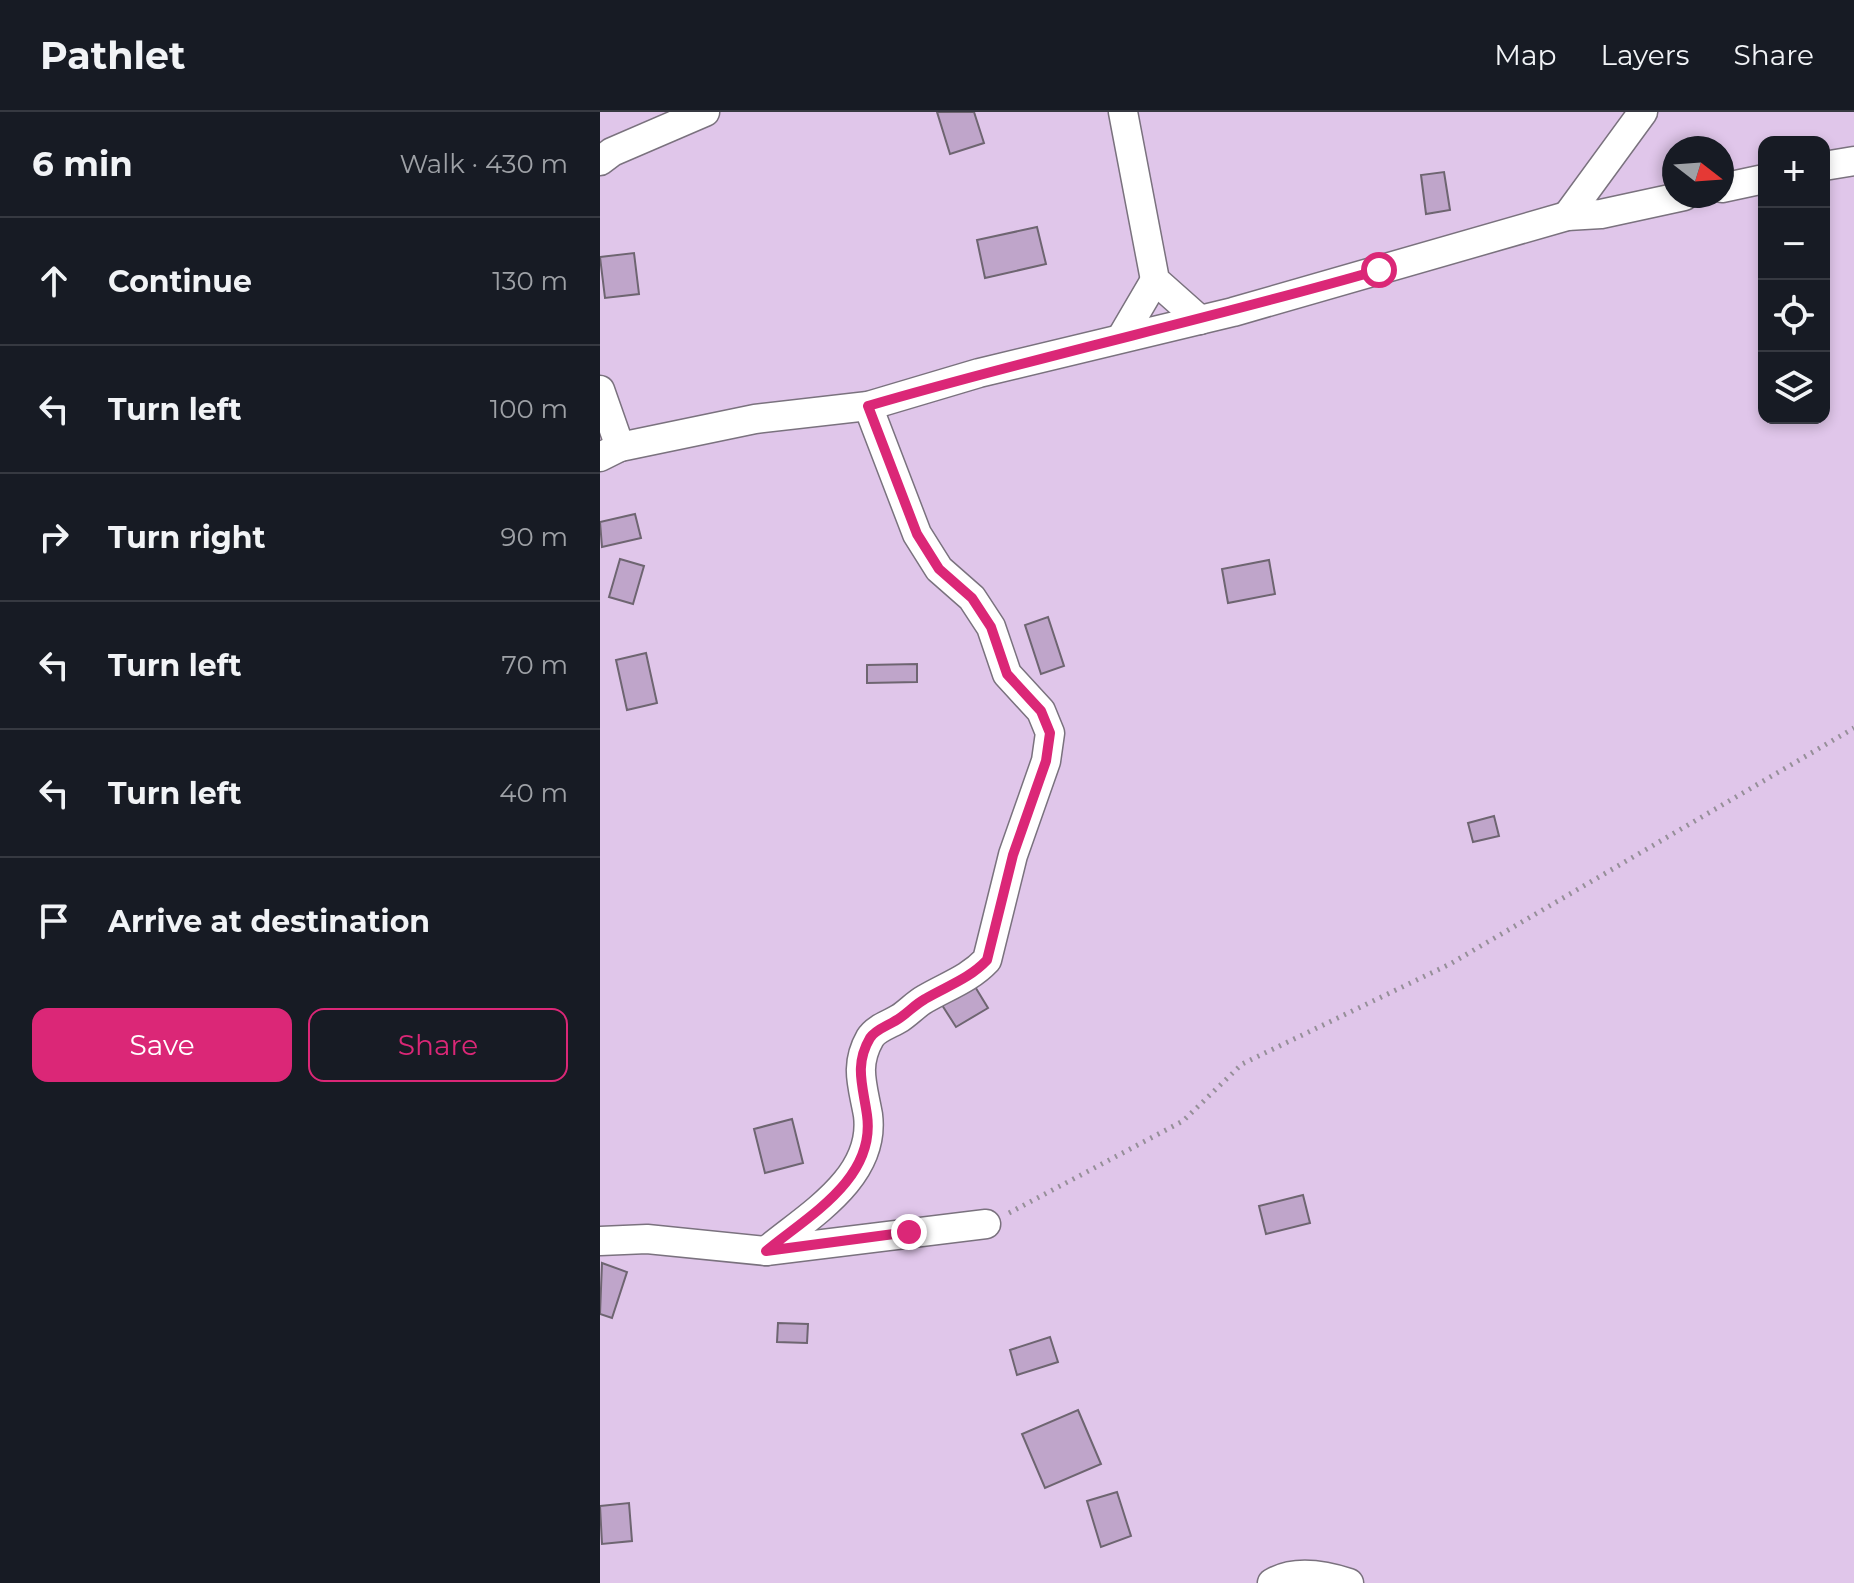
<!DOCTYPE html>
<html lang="en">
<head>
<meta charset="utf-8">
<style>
  :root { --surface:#171b24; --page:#20242c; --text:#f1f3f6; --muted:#9ea1a6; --line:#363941; --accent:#db2777 }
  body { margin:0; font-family:Montserrat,sans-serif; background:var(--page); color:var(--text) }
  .controls { position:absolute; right:24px; top:24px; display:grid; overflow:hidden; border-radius:16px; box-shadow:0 4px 12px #0003 }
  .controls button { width:72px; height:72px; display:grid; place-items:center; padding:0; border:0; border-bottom:2px solid var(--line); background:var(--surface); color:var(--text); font:40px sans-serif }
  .compass { position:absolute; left:1062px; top:24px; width:72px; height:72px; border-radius:50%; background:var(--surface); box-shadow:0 4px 12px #0003; rotate:107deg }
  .stop { position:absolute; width:24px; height:24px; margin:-18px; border:6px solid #db2777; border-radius:50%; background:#fff }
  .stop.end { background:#db2777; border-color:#fff; box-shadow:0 2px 8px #0008 }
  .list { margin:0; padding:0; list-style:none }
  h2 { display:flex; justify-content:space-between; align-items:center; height:104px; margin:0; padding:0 32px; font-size:34px }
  h2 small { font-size:26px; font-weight:400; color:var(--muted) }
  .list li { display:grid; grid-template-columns:52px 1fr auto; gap:24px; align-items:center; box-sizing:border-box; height:128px; padding:0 32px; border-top:2px solid var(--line) }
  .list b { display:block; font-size:30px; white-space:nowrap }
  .list em { font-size:26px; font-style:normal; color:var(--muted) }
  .actions { display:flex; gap:16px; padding:24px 32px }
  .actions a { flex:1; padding:18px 0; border:2px solid var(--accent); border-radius:16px; text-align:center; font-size:28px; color:var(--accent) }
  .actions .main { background:var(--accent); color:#fff }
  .icon { flex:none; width:44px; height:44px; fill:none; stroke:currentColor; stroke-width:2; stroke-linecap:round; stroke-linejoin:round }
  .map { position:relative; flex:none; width:1254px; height:1471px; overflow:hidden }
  header { display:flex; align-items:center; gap:48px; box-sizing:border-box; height:112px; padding:0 40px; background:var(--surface); border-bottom:2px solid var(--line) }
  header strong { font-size:38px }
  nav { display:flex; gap:44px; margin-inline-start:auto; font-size:28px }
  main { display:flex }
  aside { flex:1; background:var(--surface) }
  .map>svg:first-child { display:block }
  .green { fill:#e0c6ea; fill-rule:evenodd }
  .building { fill:#bfa5ca; stroke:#6e6571; stroke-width:2 }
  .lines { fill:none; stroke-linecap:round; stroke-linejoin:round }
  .street-casing { stroke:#7a727e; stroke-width:31 }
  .path { stroke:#968f99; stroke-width:5; stroke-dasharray:2 6; stroke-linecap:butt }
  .street { stroke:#fff; stroke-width:28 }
  .route { stroke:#db2777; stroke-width:10 }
</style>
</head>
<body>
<header>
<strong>Pathlet</strong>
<nav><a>Map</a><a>Layers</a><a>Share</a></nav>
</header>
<main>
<aside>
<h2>6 min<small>Walk · 430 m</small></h2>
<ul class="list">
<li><svg class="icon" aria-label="ahead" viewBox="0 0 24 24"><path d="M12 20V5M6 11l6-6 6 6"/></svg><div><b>Continue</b></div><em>130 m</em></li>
<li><svg class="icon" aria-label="left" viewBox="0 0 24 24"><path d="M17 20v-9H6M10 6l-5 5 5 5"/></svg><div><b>Turn left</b></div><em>100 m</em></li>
<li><svg class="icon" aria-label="right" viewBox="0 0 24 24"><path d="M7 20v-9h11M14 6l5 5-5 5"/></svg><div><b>Turn right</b></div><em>90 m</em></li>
<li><svg class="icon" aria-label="left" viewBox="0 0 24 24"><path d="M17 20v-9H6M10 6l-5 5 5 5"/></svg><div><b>Turn left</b></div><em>70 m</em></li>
<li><svg class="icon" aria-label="left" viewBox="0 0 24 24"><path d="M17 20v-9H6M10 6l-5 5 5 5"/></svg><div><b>Turn left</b></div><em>40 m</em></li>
<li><svg class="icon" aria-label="arrive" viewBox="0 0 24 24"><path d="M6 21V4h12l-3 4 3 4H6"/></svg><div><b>Arrive at destination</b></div></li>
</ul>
<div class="actions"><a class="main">Save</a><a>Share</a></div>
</aside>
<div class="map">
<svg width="1254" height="1471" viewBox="0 0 1254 1471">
  <rect width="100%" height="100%" fill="#f0e7f5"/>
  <path class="green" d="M0,0H1254V1471H0ZM1164,30H1224V306H1164ZM1074,36H1122V84H1074Z"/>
  <g class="building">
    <path d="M337,0H374L384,31L350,42Z"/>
    <path d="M844,60L850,98L826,102L821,63Z"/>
    <path d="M437,115L446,152L385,166L377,128Z"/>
    <path d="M34,141L39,182L5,186L0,145Z"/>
    <path d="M35,402L41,426L2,435L0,410Z"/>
    <path d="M20,447L44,454L33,492L9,485Z"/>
    <path d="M669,448L675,482L628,491L622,457Z"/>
    <path d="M448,505L464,554L441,562L425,513Z"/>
    <path d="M46,541L57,591L27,598L16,548Z"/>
    <path d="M317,552V570L267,571V553Z"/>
    <path d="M894,704L899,724L873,730L868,711Z"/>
    <path d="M374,873L388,896L356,915L342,893Z"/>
    <path d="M192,1007L203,1051L165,1061L154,1017Z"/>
    <path d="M703,1083L710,1111L666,1122L659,1094Z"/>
    <path d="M2,1151L27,1160L12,1206L0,1202Z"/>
    <path d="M178,1211L208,1212L207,1231L177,1230Z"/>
    <path d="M450,1225L458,1250L417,1263L410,1238Z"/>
    <path d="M478,1298L501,1352L445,1376L422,1322Z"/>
    <path d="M517,1380L531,1424L501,1435L487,1389Z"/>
    <path d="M29,1391L32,1429L2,1432L0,1394Z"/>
  </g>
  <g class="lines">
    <defs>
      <g id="street">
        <path d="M523,0L555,168L600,208"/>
        <path d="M0,49L12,40L105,0"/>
        <path d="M1224,54L1254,49"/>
        <path d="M1122,76L1164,67"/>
        <path d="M967,104L1043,0"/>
        <path d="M521,226L555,168"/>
        <path d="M0,278L20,335"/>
        <path d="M0,345L20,335L155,307L268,294L379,261L633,200L967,104L1001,102L1084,84"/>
        <path d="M0,1129L47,1127L166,1139L386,1112"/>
        <path d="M166,1139C208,1104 276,1066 268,1003C263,974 254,954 270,926C276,916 291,912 300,906C309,900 316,892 325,887C347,874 369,867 387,848L413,743L446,649L450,621L441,599L407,562L391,515L372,486L339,457L317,422L268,294"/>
        <path d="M672,1471C695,1457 725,1463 749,1471"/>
      </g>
    </defs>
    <use href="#street" class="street-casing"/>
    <path class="path" d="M409,1101L583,1009L642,952L850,852L1254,616"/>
    <use href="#street" class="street"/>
  </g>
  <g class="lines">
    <path class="route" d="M309,1120L166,1139C208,1104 276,1067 267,1003C263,974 254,953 270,926C275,918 287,914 295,909C306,903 314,893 325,887C347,874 369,867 387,848L413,743L446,649L450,621L441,599L407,562L391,515L372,486L339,457L317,422L268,294C438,244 610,207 779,158"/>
  </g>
</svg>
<div class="controls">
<button>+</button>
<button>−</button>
<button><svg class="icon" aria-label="locate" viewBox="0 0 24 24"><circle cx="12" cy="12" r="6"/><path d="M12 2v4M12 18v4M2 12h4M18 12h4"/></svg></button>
<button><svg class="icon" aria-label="layers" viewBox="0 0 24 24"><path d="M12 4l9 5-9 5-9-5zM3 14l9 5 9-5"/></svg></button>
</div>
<svg class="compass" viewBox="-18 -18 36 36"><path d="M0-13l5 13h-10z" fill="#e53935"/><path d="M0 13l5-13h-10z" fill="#9ea1a6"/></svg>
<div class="stop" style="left:779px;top:158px"></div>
<div class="stop end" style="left:309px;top:1120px"></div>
</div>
</main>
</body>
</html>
